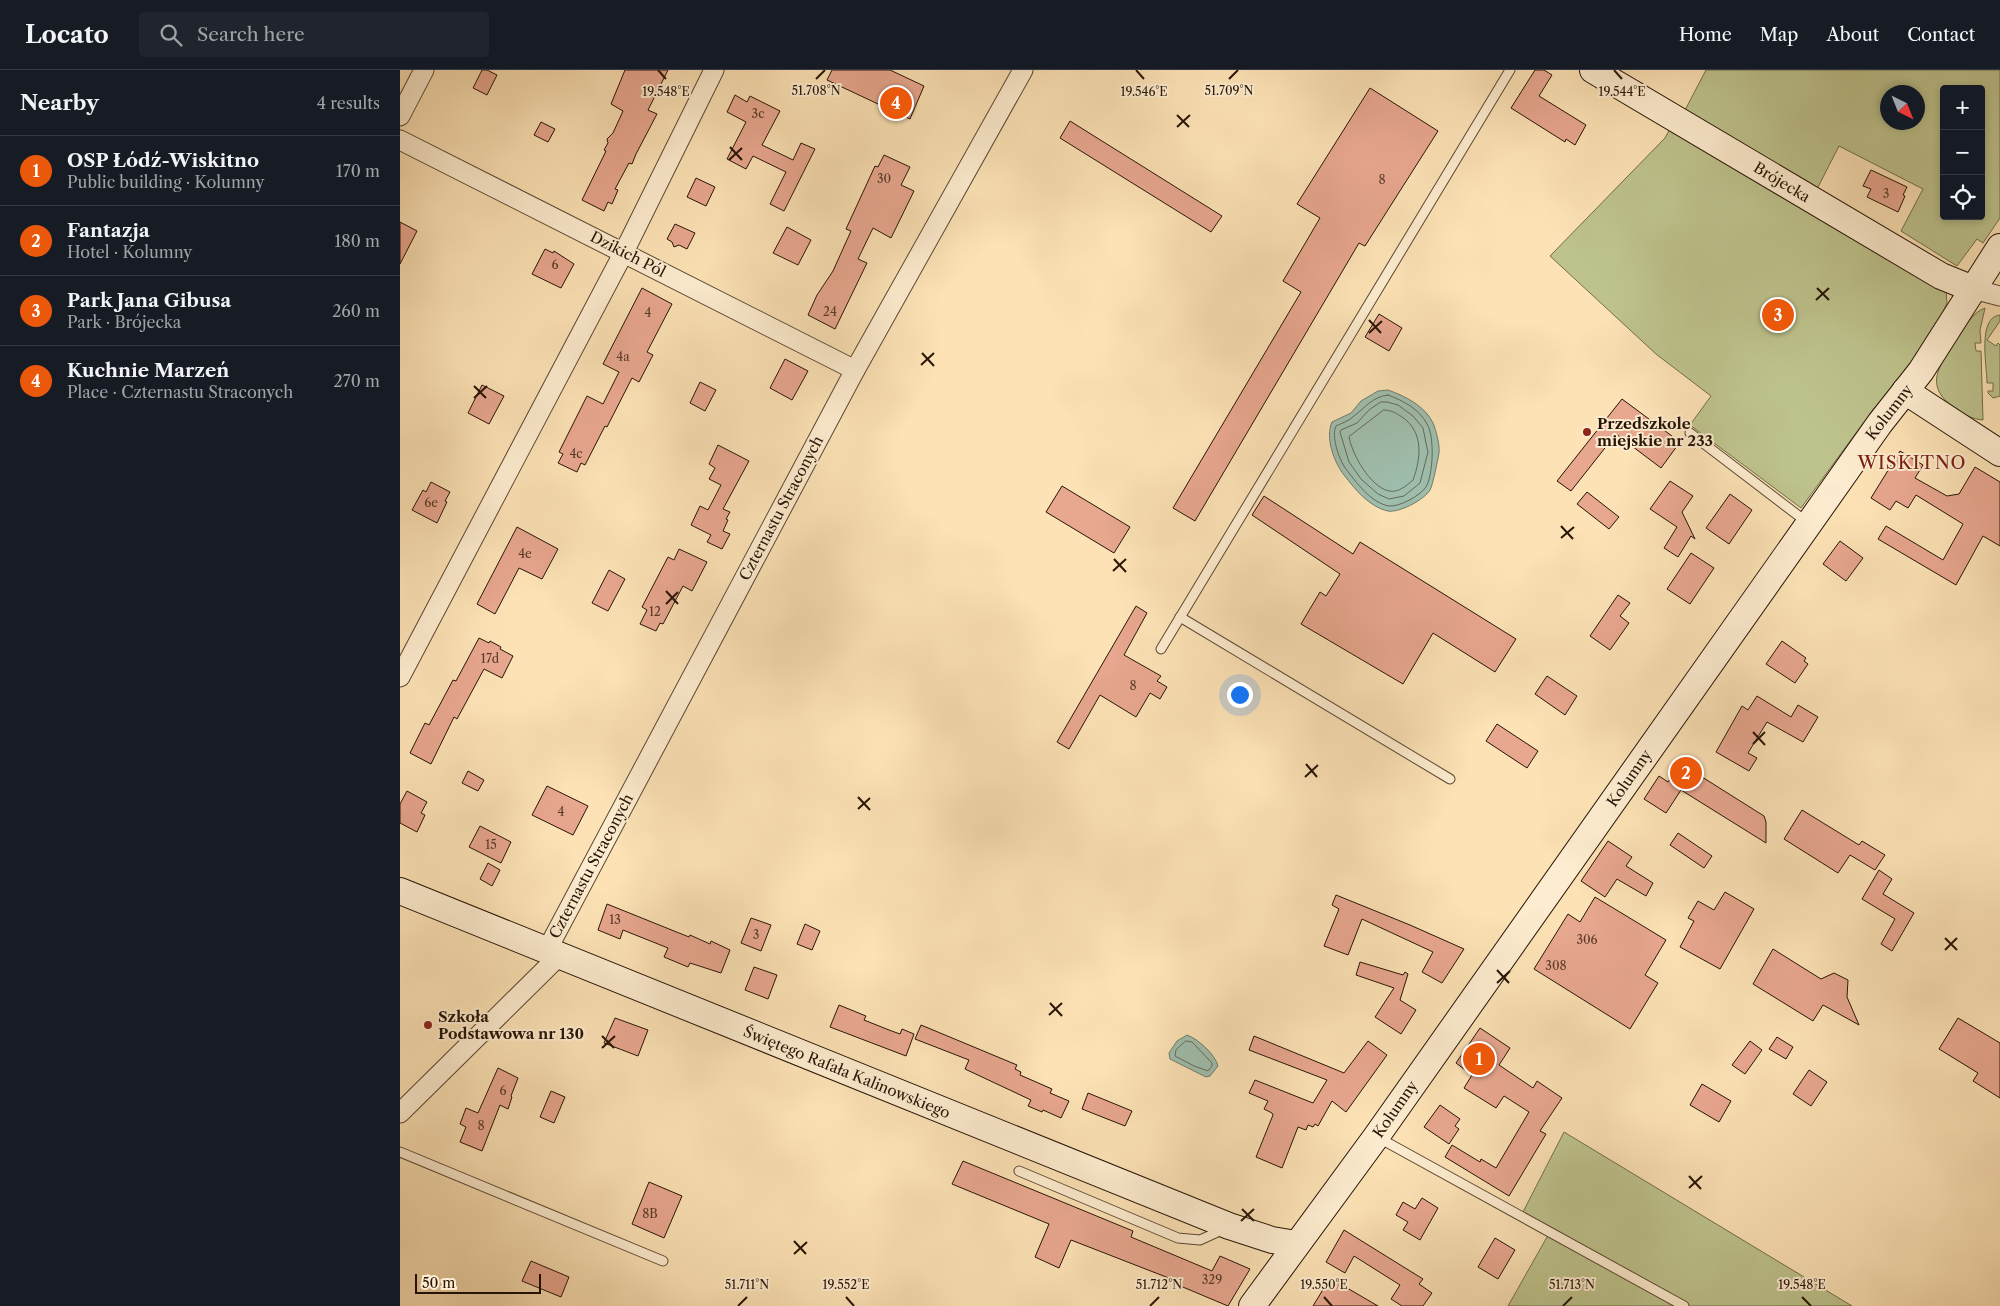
<!DOCTYPE html>
<html lang="en">
<head>
<meta charset="utf-8">
<style>
  :root { --surface:#171b24; --page:#20242c; --text:#f1f3f6; --muted:#9ea1a6; --line:#363941; --accent:#ea580c }
  body { margin:0; font-family:"Libre Caslon Text",serif; background:var(--page); color:var(--text) }
  .controls { position:absolute; right:15px; top:15px; display:grid; overflow:hidden; border-radius:5px; box-shadow:0 2px 8px #0003 }
  .controls button { width:45px; height:45px; display:grid; place-items:center; padding:0; border:0; border-bottom:1px solid var(--line); background:var(--surface); color:var(--text); font:25px sans-serif }
  .compass { position:absolute; left:1480px; top:15px; width:45px; height:45px; border-radius:50%; background:var(--surface); box-shadow:0 2px 8px #0003; rotate:137deg }
  .scale { position:absolute; left:15px; bottom:12px; width:126px; box-sizing:border-box; padding-left:5px; border:2px solid #271406; border-top:0; font-size:14px; line-height:18px; white-space:nowrap; color:#271406; -webkit-text-stroke:4px #fdeccf; paint-order:stroke }
  .you { position:absolute; left:839px; top:624px; width:18px; height:18px; margin:-12px; border:4px solid #fff; border-radius:50%; background:#1a73e8; box-shadow:0 0 0 8px #1a73e833 }
  .badge { display:grid; place-items:center; width:32px; height:32px; border-radius:50%; background:var(--accent); color:#fff; font-size:16px; font-weight:700 }
  .pin { position:absolute; translate:-50% -50%; border:2px solid #fff; box-shadow:0 1px 5px #0006 }
  .list { margin:0; padding:0; list-style:none }
  h2 { display:flex; justify-content:space-between; align-items:center; height:65px; margin:0; padding:0 20px; font-size:21px }
  h2 small { font-size:16px; font-weight:400; color:var(--muted) }
  .list li { display:grid; grid-template-columns:32px 1fr auto; gap:15px; align-items:center; box-sizing:border-box; height:70px; padding:0 20px; border-top:1px solid var(--line) }
  .list b { display:block; font-size:19px; white-space:nowrap }
  .list p { margin:0; font-size:16px; white-space:nowrap; color:var(--muted) }
  .list em { font-size:16px; font-style:normal; color:var(--muted) }
  .icon { flex:none; width:28px; height:28px; fill:none; stroke:currentColor; stroke-width:2; stroke-linecap:round; stroke-linejoin:round }
  .map { position:relative; flex:none; width:1600px; height:1236px; overflow:hidden }
  header { display:flex; align-items:center; gap:30px; box-sizing:border-box; height:70px; padding:0 25px; background:var(--surface); border-bottom:1px solid var(--line) }
  header strong { font-size:24px }
  nav { display:flex; gap:28px; margin-inline-start:auto; font-size:18px }
  .search { width:350px; height:45px; background:var(--page); display:flex; align-items:center; gap:12px; box-sizing:border-box; padding:0 18px; border-radius:5px; color:var(--muted); font-size:19px }
  main { display:flex }
  aside { flex:1; background:var(--surface) }
  .map>svg:first-child { display:block }
  .green { fill:#bec38d; stroke:#726c4a; fill-rule:evenodd }
  .water { fill:#9fbead; stroke:#6f7a6a }
  .lines { fill:none; stroke-linecap:round; stroke-linejoin:round }
  .shore { stroke:#63695a; stroke-width:1 }
  .building { fill:#e8a78f; stroke:#271406 }
  .lane-casing { stroke:#5c4832; stroke-width:11 }
  .street-casing { stroke:#5c4832; stroke-width:21 }
  .secondary-casing { stroke:#271406; stroke-width:28 }
  .lane { stroke:#fdeccf; stroke-width:9 }
  .street { stroke:#fdeccf; stroke-width:19 }
  .secondary { stroke:#fdeccf; stroke-width:26 }
  .ticks { fill:none; stroke:#271406; stroke-width:2 }
  .poi-dot { fill:#8f2418; stroke:#fdeccf; stroke-width:2 }
  .labels { text-anchor:middle; dominant-baseline:central; stroke-width:4; stroke-linejoin:round; paint-order:stroke }
  .number-label { font-size:12px; fill:#573928 }
  .street-label { font-size:15px; fill:#271406; stroke:#fdeccf }
  .poi-label { font-size:15px; font-weight:bold; fill:#271406; stroke:#fdeccf; text-anchor:start }
  .quarter-label { font-size:18px; letter-spacing:1px; fill:#7a1f14; stroke:#fdeccf }
  .ticks-label { font-size:12px; text-anchor:middle; fill:#271406; stroke:#fdeccf; stroke-width:4; stroke-linejoin:round; paint-order:stroke }
</style>
</head>
<body>
<header>
<strong>Locato</strong>
<div class="search"><svg class="icon" aria-label="search" viewBox="0 0 24 24"><circle cx="10" cy="10" r="6"/><path d="M15 15l6 6"/></svg>Search here</div>
<nav><a>Home</a><a>Map</a><a>About</a><a>Contact</a></nav>
</header>
<main>
<aside>
<h2>Nearby<small>4 results</small></h2>
<ul class="list">
<li><span class="badge">1</span><div><b>OSP Łódź-Wiskitno</b><p>Public building · Kolumny</p></div><em>170 m</em></li>
<li><span class="badge">2</span><div><b>Fantazja</b><p>Hotel · Kolumny</p></div><em>180 m</em></li>
<li><span class="badge">3</span><div><b>Park Jana Gibusa</b><p>Park · Brójecka</p></div><em>260 m</em></li>
<li><span class="badge">4</span><div><b>Kuchnie Marzeń</b><p>Place · Czternastu Straconych</p></div><em>270 m</em></li>
</ul>
</aside>
<div class="map">
<svg width="1600" height="1236" viewBox="0 0 1600 1236">
  <rect width="100%" height="100%" fill="#fce2b5"/>
  <filter id="stains"><feTurbulence type="fractalNoise" baseFrequency=".004" numOctaves="4"/><feColorMatrix values="0 0 0 0 .2 0 0 0 0 .09 0 0 0 0 .02 0 0 0 .5 -.17"/></filter>
  <radialGradient id="worn" r=".72"><stop offset=".6" stop-color="#630" stop-opacity="0"/><stop offset="1" stop-color="#630" stop-opacity=".3"/></radialGradient>
  <g class="green">
    <path d="M1306,0H1600V148L1583,173L1577,169L1557,196L1501,161L1523,119L1439,76L1417,119L1284,42ZM1544,19H1581V146H1544ZM1488,22H1518V52H1488Z"/>
    <path d="M1272,55L1546,221L1547,233L1540,249L1479,340L1475,337L1401,438L1290,355L1311,326L1256,284L1150,186L1265,68Z"/>
    <path d="M1585,238L1580,260L1581,273H1575L1576,281H1581L1583,350C1572,349 1565,345 1555,338C1521,315 1541,293 1559,266C1566,255 1572,243 1585,238Z"/>
    <path d="M1600,245V251L1587,270L1596,276L1598,273L1600,275V326L1593,328L1588,323V321H1593V313H1587C1587,296 1577,247 1600,245Z"/>
    <path d="M1164,1062L1452,1236H1108L1151,1160L1123,1142Z"/>
  </g>
  <g class="water">
    <path d="M988,320C1005,326 1025,336 1033,353C1036,360 1040,375 1039,383C1038,388 1033,415 1030,420C1024,430 999,443 988,441C969,437 955,419 944,405C934,392 925,368 932,352L951,343L961,331L978,321Z"/>
    <path d="M787,965C798,969 815,984 818,996L810,1006L806,1007L770,989L769,983L777,971Z"/>
  </g>
  <g class="lines">
    <g class="shore">
      <path d="M988,325C1004,331 1019,339 1027,354C1035,367 1033,405 1026,417C1020,426 999,437 989,436C971,433 956,412 946,399C939,390 931,366 936,356C942,353 949,351 954,346C966,337 972,327 988,325Z"/>
      <path d="M981,332H987L998,335L1013,346L1023,358L1026,373L1028,382L1020,413L1004,426L989,429L978,424L961,409L949,392L940,362L941,360L957,353L969,340Z"/>
      <path d="M984,340C991,340 996,343 1002,347C1024,362 1021,388 1013,410C1007,415 999,423 989,421C970,417 952,384 949,367Z"/>
      <path d="M786,971L792,972L812,993V996L808,1001L794,996L775,986L776,980Z"/>
    </g>
  </g>
  <g class="building">
    <path d="M82,0H87L97,5L87,25L73,18Z"/>
    <path d="M225,0H268L248,40L257,44L236,84L232,94L229,93L215,119L218,120L212,134L208,132L204,141L182,130L206,81L204,80L208,73L207,69L213,63L223,41L211,34Z"/>
    <path d="M432,0H490L524,16L510,49L427,10Z"/>
    <path d="M1135,0H1144L1152,5L1139,26L1186,55L1175,75L1166,69L1165,72L1111,38Z"/>
    <path d="M970,18L1038,61L965,176L959,173L795,451L773,438L901,222L883,211L920,148L897,134Z"/>
    <path d="M335,25L347,32L350,26L380,41L362,75L393,90L401,73L415,79L384,141L370,134L386,102L353,86L346,99L327,89L346,52L327,42Z"/>
    <path d="M670,51L822,146L811,162L660,68Z"/>
    <path d="M141,52L155,59L148,72L134,65Z"/>
    <path d="M484,85L510,97L501,115L514,121L491,168L473,158L458,189L467,193L435,259L408,245L417,225L433,201L451,161L446,159L475,96L478,97Z"/>
    <path d="M1471,100L1507,117L1503,125L1505,126L1498,142L1467,127L1471,119L1463,116Z"/>
    <path d="M296,108L315,117L306,136L287,127Z"/>
    <path d="M0,152L17,161L0,194Z"/>
    <path d="M275,154L295,163L287,179L279,175L274,177L272,172L267,169Z"/>
    <path d="M387,157L411,170L398,195L373,183Z"/>
    <path d="M145,179L153,183L154,181L174,194L161,218L132,204Z"/>
    <path d="M242,218L272,234L247,282L253,285L239,312L232,308L207,357L205,356L185,395L181,393L177,402L158,393L163,384L159,382L187,326L203,334L219,302L203,294Z"/>
    <path d="M979,244L1002,258L989,281L965,267Z"/>
    <path d="M385,289L408,301L392,330L370,318Z"/>
    <path d="M300,312L316,320L305,341L290,333Z"/>
    <path d="M82,315L104,326L89,354L68,343Z"/>
    <path d="M1222,329L1280,372L1261,398L1216,364L1171,421L1157,411Z"/>
    <path d="M318,375L349,391L323,439L330,442L326,449L328,450L323,461L330,464L322,479L307,472L311,465L291,455L300,436L308,440L321,415L309,409L315,398L309,394Z"/>
    <path d="M1500,381L1523,395L1515,408L1547,426L1559,424L1575,397L1600,412V476L1583,466L1556,515L1478,469L1486,456L1543,490L1563,454L1516,425L1508,438L1496,431L1490,440L1471,428Z"/>
    <path d="M1270,411L1293,426L1282,442L1295,469L1291,466L1278,487L1264,478L1277,457L1250,439Z"/>
    <path d="M31,412L50,422L45,431L47,432L37,453L12,440L23,420L26,422Z"/>
    <path d="M662,416L730,457L714,483L646,442Z"/>
    <path d="M1187,422L1219,447L1209,459L1177,434Z"/>
    <path d="M1330,424L1352,440L1329,474L1306,458Z"/>
    <path d="M864,426L953,484L960,472L1116,569L1095,602L1033,563L1003,614L901,554L920,522L926,526L940,504L852,445Z"/>
    <path d="M117,457L158,479L142,509L119,498L95,544L77,534Z"/>
    <path d="M1440,471L1463,488L1446,511L1423,494Z"/>
    <path d="M279,479L307,492L292,521L283,516L263,554L260,553L256,561L240,554L247,540L242,537L268,487L274,490Z"/>
    <path d="M1291,483L1314,498L1290,534L1267,519Z"/>
    <path d="M209,500L225,509L208,541L192,533Z"/>
    <path d="M1218,525L1230,533L1220,546L1229,553L1210,580L1190,566Z"/>
    <path d="M736,536L747,543L724,585L761,606L757,611L767,617L760,629L750,623L736,647L700,625L669,679L657,672Z"/>
    <path d="M79,568L89,573L90,571L101,577L100,579L113,586L102,608L84,599L57,649L54,647L31,694L10,683L25,653L29,655L53,610L56,611Z"/>
    <path d="M1382,571L1406,588L1404,591L1408,594L1395,613L1366,594Z"/>
    <path d="M1147,606L1177,626L1165,645L1135,624Z"/>
    <path d="M1357,626L1391,647L1398,635L1418,647L1403,672L1367,652L1348,683L1357,688L1349,701L1316,682L1342,636L1348,640Z"/>
    <path d="M1097,654L1138,681L1127,698L1086,671Z"/>
    <path d="M1283,695L1364,746L1366,752V773L1281,720L1266,743L1244,729L1259,706L1268,712L1277,699H1281Z"/>
    <path d="M68,701L84,710L78,721L62,713Z"/>
    <path d="M147,716L188,736L173,765L132,745Z"/>
    <path d="M7,721L27,732L21,743L25,745L17,762L0,753V734Z"/>
    <path d="M1402,740L1459,775L1462,771L1485,785L1475,800L1450,785L1438,803L1384,769Z"/>
    <path d="M80,756L111,772L101,793L69,777Z"/>
    <path d="M1278,763L1312,786L1304,798L1270,775Z"/>
    <path d="M1208,771L1232,787L1226,796L1253,813L1246,826L1217,809L1205,827L1181,811Z"/>
    <path d="M88,793L100,800L92,816L80,809Z"/>
    <path d="M1479,800L1492,809L1483,824L1514,843L1492,881L1481,874L1495,849L1462,829Z"/>
    <path d="M1325,822L1354,839L1320,899L1280,877L1294,851L1288,848L1298,831L1314,840Z"/>
    <path d="M936,825L1010,855L1064,879L1042,913L1022,902L1033,882L962,849L948,885L924,876L939,839L932,835Z"/>
    <path d="M1195,827L1266,870L1245,905L1258,913L1230,959L1134,899L1168,844L1180,852Z"/>
    <path d="M207,834L289,867L290,865L310,874L311,871L330,880L321,903L290,893L288,897L264,887L268,878L223,860L220,869L198,860Z"/>
    <path d="M351,848L371,855L361,881L341,873Z"/>
    <path d="M405,854L420,861L412,880L397,874Z"/>
    <path d="M1373,879L1421,909L1434,903L1448,910L1447,927L1459,955L1423,935L1413,951L1353,914Z"/>
    <path d="M960,892L1003,905L1005,902L1008,904L1000,930L1016,940L1001,964L975,947L994,918L956,905Z"/>
    <path d="M354,897L377,905L368,929L345,920Z"/>
    <path d="M439,935L466,946L464,950L489,960L500,964L502,959L514,964L506,986L430,957Z"/>
    <path d="M215,948L248,960L238,986L204,973Z"/>
    <path d="M1558,948L1600,973V1028L1573,1011L1578,1003L1539,979Z"/>
    <path d="M521,955L617,995L615,999L621,1002L620,1005L652,1019L650,1023L669,1031L661,1048L643,1040L642,1042L628,1036L631,1030L565,999L569,990L515,969Z"/>
    <path d="M1080,958L1110,978L1099,995L1133,1018L1137,1011L1162,1028L1140,1061L1146,1064L1109,1126L1045,1087L1052,1075L1080,1092L1081,1089L1096,1098L1129,1042L1104,1026L1096,1038L1064,1018L1072,1005L1056,993Z"/>
    <path d="M854,966L944,1003L968,971L987,985L946,1042L932,1031L918,1056L915,1054L913,1057L908,1055L906,1060L898,1057L882,1098L856,1087L873,1045L872,1043L864,1039L868,1031L849,1023L855,1010L913,1033L927,1010L849,980Z"/>
    <path d="M1377,967L1393,977L1386,989L1369,979Z"/>
    <path d="M1350,971L1362,980L1345,1004L1332,995Z"/>
    <path d="M98,998L118,1008L111,1026L112,1027L108,1039L100,1035L82,1081L60,1072L66,1057L60,1054L66,1038L78,1043Z"/>
    <path d="M1409,1000L1427,1012L1411,1036L1393,1024Z"/>
    <path d="M1302,1014L1331,1031L1319,1052L1290,1035Z"/>
    <path d="M151,1021L165,1027L154,1053L140,1047Z"/>
    <path d="M688,1023L732,1041L725,1056L682,1039Z"/>
    <path d="M1040,1035L1060,1049L1055,1056L1059,1059L1049,1074L1024,1057Z"/>
    <path d="M563,1091L733,1161L731,1167L812,1201L820,1186L850,1199L828,1236L778,1215L779,1212L671,1170L659,1198L635,1187L649,1154L552,1114Z"/>
    <path d="M249,1112L282,1126L264,1168L232,1154Z"/>
    <path d="M1022,1128L1038,1138L1020,1170L1003,1160L1008,1152L996,1145L1003,1132L1015,1139Z"/>
    <path d="M944,1160L1023,1209L1019,1214L1032,1223L1023,1236H1002L991,1229L1000,1215L954,1186L945,1203L926,1192Z"/>
    <path d="M1095,1168L1115,1180L1098,1209L1078,1197Z"/>
    <path d="M131,1191L169,1207L161,1227L122,1211Z"/>
    <path d="M930,1208L978,1236H913Z"/>
  </g>
  <g class="lines">
    <defs>
      <g id="lane">
        <path d="M1290,363L1408,453"/>
        <path d="M780,547L1050,709"/>
        <path d="M761,579L1110,0"/>
        <path d="M979,1068L1284,1236"/>
        <path d="M0,1082L263,1191"/>
        <path d="M619,1101L778,1168L800,1170L824,1159"/>
      </g>
      <g id="street">
        <path d="M0,46L24,0"/>
        <path d="M0,70L455,300"/>
        <path d="M1573,219L1600,226"/>
        <path d="M0,607L224,182L314,0"/>
        <path d="M147,880L455,300L623,0"/>
        <path d="M0,1043L160,885"/>
      </g>
      <g id="secondary">
        <path d="M1193,0L1541,206L1573,219"/>
        <path d="M1505,321L1600,383"/>
        <path d="M0,821L829,1156L872,1170L896,1174"/>
        <path d="M852,1236L976,1067L1480,353L1521,301L1600,177"/>
      </g>
    </defs>
    <use href="#lane" class="lane-casing"/>
    <use href="#street" class="street-casing"/>
    <use href="#secondary" class="secondary-casing"/>
    <use href="#lane" class="lane"/>
    <use href="#street" class="street"/>
    <use href="#secondary" class="secondary"/>
  </g>
  <path class="ticks" d="M258,0L266,9M736,0L744,9M1214,0L1222,9M416,9L425,0M829,9L838,0M777,45L789,57M777,57L790,45M330,77L342,90M329,90L342,78M1417,218L1429,230M1416,230L1429,218M969,250L981,263M969,263L982,251M522,283L534,296M521,295L534,283M74,316L86,328M74,328L87,316M1161,456L1173,469M1161,468L1174,457M714,489L726,502M713,501L726,489M266,521L278,534M266,534L278,522M1353,662L1365,675M1353,674L1365,662M906,694L917,707M905,707L918,695M458,727L470,740M458,739L470,728M1545,868L1557,880M1545,880L1557,868M1097,900L1109,913M1097,913L1110,901M650,933L662,946M649,945L662,933M202,966L214,978M202,978L215,966M1289,1106L1301,1119M1289,1118L1302,1106M842,1139L854,1151M841,1151L854,1139M394,1171L406,1184M394,1184L407,1172M446,1227L454,1236M924,1227L932,1236M1402,1227L1411,1236M338,1236L347,1227M750,1236L759,1227M1163,1236L1172,1227"/>
  <g class="poi-dot">
    <circle cx="1187" cy="362" r="5"/>
    <circle cx="28" cy="955" r="5"/>
  </g>
  <g class="labels">
    <g class="number-label">
      <text x="358" y="43">3c</text>
      <text x="484" y="108">30</text>
      <text x="982" y="109">8</text>
      <text x="1486" y="123">3</text>
      <text x="155" y="194">6</text>
      <text x="430" y="241">24</text>
      <text x="248" y="242">4</text>
      <text x="223" y="286">4a</text>
      <text x="176" y="383">4c</text>
      <text x="31" y="432">6e</text>
      <text x="125" y="483">4e</text>
      <text x="255" y="541">12</text>
      <text x="90" y="588">17d</text>
      <text x="733" y="615">8</text>
      <text x="161" y="741">4</text>
      <text x="91" y="774">15</text>
      <text x="215" y="849">13</text>
      <text x="356" y="864">3</text>
      <text x="1187" y="869">306</text>
      <text x="1156" y="895">308</text>
      <text x="103" y="1020">6</text>
      <text x="81" y="1055">8</text>
      <text x="250" y="1143">8B</text>
      <text x="812" y="1209">329</text>
    </g>
    <g class="street-label">
      <text transform="translate(1382 112) rotate(31)">Brójecka</text>
      <text transform="translate(228 184) rotate(27)">Dzikich Pól</text>
      <text transform="translate(1489 342) rotate(-52)">Kolumny</text>
      <text transform="translate(381 438) rotate(-62)">Czternastu Straconych</text>
      <text transform="translate(1229 708) rotate(-55)">Kolumny</text>
      <text transform="translate(191 796) rotate(-62)">Czternastu Straconych</text>
      <text transform="translate(447 1002) rotate(22)">Świętego Rafała Kalinowskiego</text>
      <text transform="translate(995 1039) rotate(-55)">Kolumny</text>
    </g>
    <g class="poi-label">
      <text x="1197" y="353">Przedszkole<tspan x="1197" dy="17">miejskie nr 233</tspan></text>
      <text x="38" y="946">Szkoła<tspan x="38" dy="17">Podstawowa nr 130</tspan></text>
    </g>
    <g class="quarter-label">
      <text x="1512" y="393">WISKITNO</text>
    </g>
  </g>
  <g class="ticks-label">
    <text x="416" y="25">51.708°N</text>
    <text x="829" y="25">51.709°N</text>
    <text x="266" y="26">19.548°E</text>
    <text x="744" y="26">19.546°E</text>
    <text x="1222" y="26">19.544°E</text>
    <text x="446" y="1219">19.552°E</text>
    <text x="924" y="1219">19.550°E</text>
    <text x="1402" y="1219">19.548°E</text>
    <text x="347" y="1219">51.711°N</text>
    <text x="759" y="1219">51.712°N</text>
    <text x="1172" y="1219">51.713°N</text>
  </g>
  <rect width="100%" height="100%" filter="url(#stains)"/>
  <rect width="100%" height="100%" fill="url(#worn)"/>
</svg>
<div class="controls">
<button>+</button>
<button>−</button>
<button><svg class="icon" aria-label="locate" viewBox="0 0 24 24"><circle cx="12" cy="12" r="6"/><path d="M12 2v4M12 18v4M2 12h4M18 12h4"/></svg></button>
</div>
<svg class="compass" viewBox="-18 -18 36 36"><path d="M0-13l5 13h-10z" fill="#e53935"/><path d="M0 13l5-13h-10z" fill="#9ea1a6"/></svg>
<div class="scale">50 m</div>
<div class="you"></div>
<div class="pin badge" style="left:1079px;top:989px">1</div>
<div class="pin badge" style="left:1286px;top:703px">2</div>
<div class="pin badge" style="left:1378px;top:245px">3</div>
<div class="pin badge" style="left:496px;top:33px">4</div>
</div>
</main>
</body>
</html>
